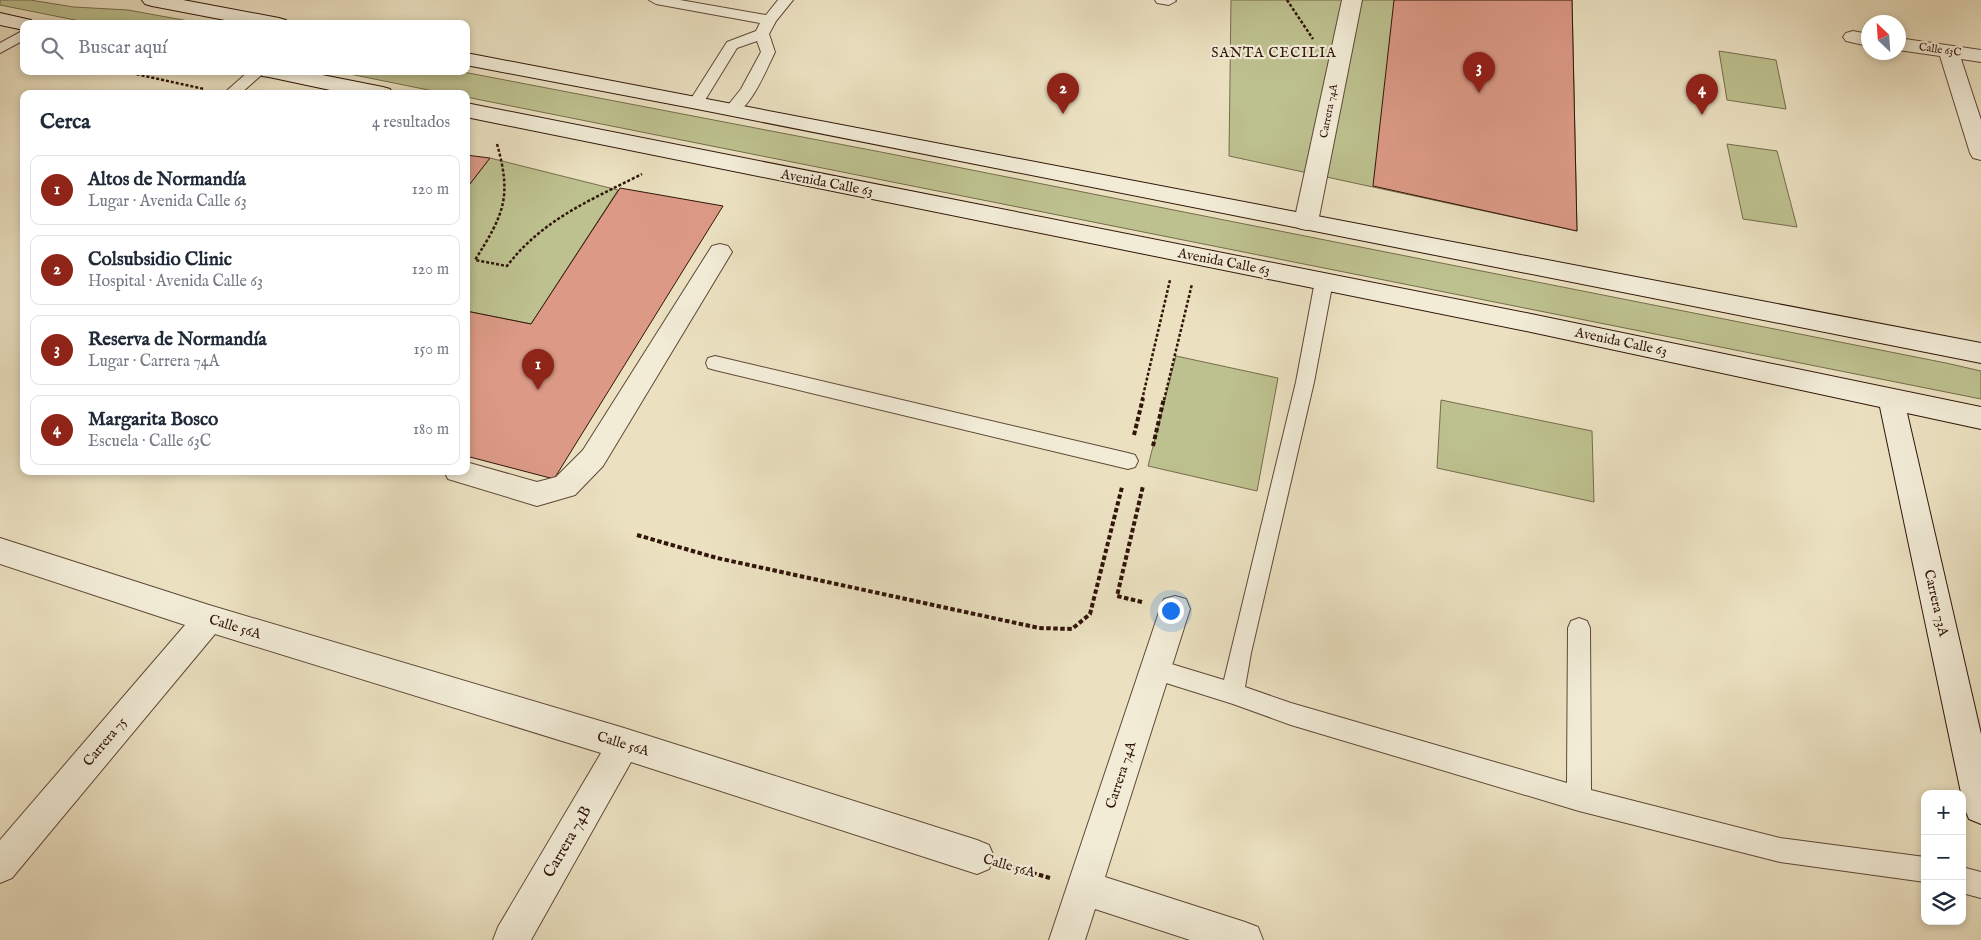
<!DOCTYPE html>
<html lang="es">
<head>
<meta charset="utf-8">
<style>
  :root { --surface:#fff; --page:#f6f6f7; --text:#1f2937; --muted:#747a83; --line:#e0e1e3; --accent:#8f2418 }
  body { margin:0; font-family:"IM FELL English",serif; background:var(--page); color:var(--text) }
  .controls { position:absolute; right:15px; bottom:15px; display:grid; overflow:hidden; border-radius:10px; box-shadow:0 2px 8px #0003 }
  .controls button { width:45px; height:45px; display:grid; place-items:center; padding:0; border:0; border-bottom:1px solid var(--line); background:var(--surface); color:var(--text); font:25px sans-serif }
  .compass { position:absolute; left:1861px; top:15px; width:45px; height:45px; border-radius:50%; background:var(--surface); box-shadow:0 2px 8px #0003; rotate:335deg }
  .you { position:absolute; left:1170px; top:610px; width:18px; height:18px; margin:-12px; border:4px solid #fff; border-radius:50%; background:#1a73e8; box-shadow:0 0 0 8px #1a73e833 }
  .badge { display:grid; place-items:center; width:32px; height:32px; border-radius:50%; background:var(--accent); color:#fff; font-size:16px; font-weight:700 }
  .pin { position:absolute; translate:-50% -41px; filter:drop-shadow(0 1px 2px #0008) }
  .pin::after { content:''; position:absolute; top:26px; width:18px; height:15px; background:inherit; clip-path:polygon(0 0,100% 0,50% 100%) }
  .list { margin:0; padding:0; list-style:none }
  h2 { display:flex; justify-content:space-between; align-items:center; height:65px; margin:0; padding:0 20px; font-size:21px }
  h2 small { font-size:16px; font-weight:400; color:var(--muted) }
  .list li { display:grid; grid-template-columns:32px 1fr auto; gap:15px; align-items:center; box-sizing:border-box; height:70px; margin:0 10px 10px; padding:0 10px; border:1px solid var(--line); border-radius:10px }
  .list b { display:block; font-size:19px; white-space:nowrap }
  .list p { margin:0; font-size:16px; white-space:nowrap; color:var(--muted) }
  .list em { font-size:16px; font-style:normal; color:var(--muted) }
  .icon { flex:none; width:28px; height:28px; fill:none; stroke:currentColor; stroke-width:2; stroke-linecap:round; stroke-linejoin:round }
  .map { position:relative; flex:none; width:1981px; height:940px; overflow:hidden }
  .search { position:absolute; background:var(--surface); box-shadow:0 2px 8px #0003; left:20px; top:20px; width:450px; height:55px; display:flex; align-items:center; gap:12px; box-sizing:border-box; padding:0 18px; border-radius:10px; color:var(--muted); font-size:19px }
  .panel { position:absolute; background:var(--surface); box-shadow:0 2px 8px #0003; left:20px; top:90px; width:450px; height:385px; border-radius:10px }
  .map>svg:first-child { display:block }
  .green { fill:#bdc18f; stroke:#776b4c }
  .building { fill:#dc9a86; stroke:#311509 }
  .lines { fill:none; stroke-linecap:round; stroke-linejoin:round }
  .lane-casing { stroke:#604837; stroke-width:2 }
  .street-casing { stroke:#604837; stroke-width:2 }
  .secondary-casing { stroke:#311509; stroke-width:2 }
  .path-far1 { stroke:#311509; stroke-width:2.5; stroke-dasharray:3 2; stroke-linecap:butt }
  .path { stroke:#311509; stroke-width:4; stroke-dasharray:4.5 2.5; stroke-linecap:butt }
  .lane { fill:#f2ecd7; fill-rule:evenodd }
  .street { fill:#f2ecd7; fill-rule:evenodd }
  .secondary { fill:#f2ecd7; fill-rule:evenodd }
  .labels { text-anchor:middle; dominant-baseline:central; stroke-width:4.5; stroke-linejoin:round; paint-order:stroke }
  .far-street-label { font-size:11px; fill:#311509; stroke:#f2ecd7 }
  .far-quarter-label { font-size:14px; letter-spacing:1px; fill:#311509; stroke:#f2ecd7 }
  .street-label { font-size:14px; fill:#311509; stroke:#f2ecd7 }
  .near-street-label { font-size:16px; fill:#311509; stroke:#f2ecd7 }
</style>
</head>
<body>
<div class="map">
<svg width="1981" height="940" viewBox="0 0 1981 940">
  <rect width="100%" height="100%" fill="#ebe1c1"/>
  <filter id="stains"><feTurbulence type="fractalNoise" baseFrequency=".004" numOctaves="4"/><feColorMatrix values="0 0 0 0 .2 0 0 0 0 .09 0 0 0 0 .02 0 0 0 .5 -.17"/></filter>
  <radialGradient id="worn" r=".72"><stop offset=".6" stop-color="#630" stop-opacity="0"/><stop offset="1" stop-color="#630" stop-opacity=".3"/></radialGradient>
  <g class="green">
    <path d="M0,0H30L74,7L128,10L205,24H95L0,5Z"/>
    <path d="M1231,0H1572L1577,231L1229,156Z"/>
    <path d="M1719,51L1776,60L1786,109L1727,100Z"/>
    <path d="M335,71H458L886,153L1946,363L1981,371V399L466,97V94H448Z"/>
    <path d="M1727,144L1777,151L1797,227L1743,219Z"/>
    <path d="M490,158L618,190L531,324L466,311V189Z"/>
    <path d="M1176,356L1278,378L1257,491L1148,466Z"/>
    <path d="M1441,400L1592,431L1594,502L1437,468Z"/>
  </g>
  <g class="building">
    <path d="M1394,0H1572L1577,231L1373,186Z"/>
    <path d="M466,155L490,158L466,189Z"/>
    <path d="M620,188L723,206L554,479L466,456V311L531,324Z"/>
  </g>
  <g class="lines">
    <defs>
      <g id="lane">
        <path d="M649,0H680L766,15L778,0H793L776,21L769,34L775,52C767,68 751,109 733,114L725,109L741,89L761,52L757,41L737,48L702,105L697,107L689,102L727,42L756,31L760,23L656,4Z"/>
        <path d="M1155,0H1175L1176,1L1169,5L1157,3Z"/>
        <path d="M24,30V40L0,53V43Z"/>
        <path d="M249,71H266L240,94H223Z"/>
        <path d="M1324,275L1330,276L1333,281L1314,382L1251,653L1245,687L1291,703L1567,783L1568,628L1571,621L1579,618L1587,621L1590,628L1591,790L1780,838L1925,857V882L1780,862L1579,811L1291,725L1233,704L1147,677L1144,670L1147,663L1155,659L1224,680L1296,382L1315,281L1318,276Z"/>
        <path d="M715,356L1128,453L1135,455L1138,461L1135,467L1128,469L715,370L708,368L706,363L708,358Z"/>
        <path d="M1962,867L1981,872V898L1962,893Z"/>
      </g>
      <g id="street">
        <path d="M1342,0H1362L1318,222L1314,228L1306,230L1298,228L1294,222Z"/>
        <path d="M1853,31L1868,34V46L1846,41L1843,37L1846,33Z"/>
        <path d="M1898,38L1981,50V62L1961,59L1981,120V160L1973,158L1970,153L1940,56L1898,50Z"/>
        <path d="M720,244L728,246L732,252L603,466L575,495L537,506L448,479L444,471H466V462L537,482L556,477L583,450L712,246Z"/>
        <path d="M0,538L209,605L624,728L977,840L989,845L994,857L989,869L977,874L631,762L531,940H493L498,927L601,753L215,634L12,878L0,883V840L185,625L0,564Z"/>
        <path d="M1175,596L1186,599L1190,609L1105,877L1245,922L1258,927L1263,940H1190L1095,909L1085,940H1049L1160,609L1164,599Z"/>
      </g>
      <g id="secondary">
        <path d="M142,0H183L279,18L286,20L289,24H246L152,6L145,4Z"/>
        <path d="M0,13L31,20L34,24H24V30L0,25Z"/>
        <path d="M466,53L1981,343V363L697,109L466,65Z"/>
        <path d="M259,71H302L383,87L390,89L393,94H349L269,77L262,76Z"/>
        <path d="M466,103L1531,314L1981,407V429L1907,413L1981,734V824L1969,819L1964,807L1880,407L1531,332L466,117Z"/>
      </g>
    </defs>
    <use href="#lane" class="lane-casing"/>
    <use href="#street" class="street-casing"/>
    <use href="#secondary" class="secondary-casing"/>
    <g class="path-far1">
      <path d="M1287,0L1313,39"/>
      <path d="M122,71L204,89"/>
      <path d="M497,144C512,197 504,214 475,260L507,266C543,219 591,200 642,174"/>
      <path d="M1142,400L1170,280"/>
      <path d="M1164,400L1192,284"/>
    </g>
    <g class="path">
      <path d="M1134,435L1143,398"/>
      <path d="M1153,446L1164,398"/>
      <path d="M637,535L717,558L1039,628L1072,629L1090,614L1122,487"/>
      <path d="M1142,602L1117,596L1143,486"/>
      <path d="M1012,867L1050,878"/>
    </g>
    <use href="#lane" class="lane"/>
    <use href="#street" class="street"/>
    <use href="#secondary" class="secondary"/>
  </g>
  <g class="labels">
    <g class="far-street-label">
      <text transform="translate(1940 50) rotate(8)">Calle 63C</text>
      <text transform="translate(1329 111) rotate(-79)">Carrera 74A</text>
    </g>
    <g class="far-quarter-label">
      <text x="1274" y="53">SANTA CECILIA</text>
    </g>
    <g class="street-label">
      <text transform="translate(827 183) rotate(11)">Avenida Calle 63</text>
      <text transform="translate(1224 262) rotate(11)">Avenida Calle 63</text>
      <text transform="translate(1621 342) rotate(12)">Avenida Calle 63</text>
      <text transform="translate(1936 603) rotate(77)">Carrera 73A</text>
      <text transform="translate(235 627) rotate(17)">Calle 56A</text>
      <text transform="translate(105 742) rotate(-50)">Carrera 75</text>
      <text transform="translate(623 744) rotate(17)">Calle 56A</text>
      <text transform="translate(1121 775) rotate(-72)">Carrera 74A</text>
      <text transform="translate(1009 866) rotate(16)">Calle 56A</text>
    </g>
    <g class="near-street-label">
      <text transform="translate(568 842) rotate(-60)">Carrera 74B</text>
    </g>
  </g>
  <rect width="100%" height="100%" filter="url(#stains)"/>
  <rect width="100%" height="100%" fill="url(#worn)"/>
</svg>
<div class="controls">
<button>+</button>
<button>−</button>
<button><svg class="icon" aria-label="layers" viewBox="0 0 24 24"><path d="M12 4l9 5-9 5-9-5zM3 14l9 5 9-5"/></svg></button>
</div>
<svg class="compass" viewBox="-18 -18 36 36"><path d="M0-13l5 13h-10z" fill="#e53935"/><path d="M0 13l5-13h-10z" fill="#747a83"/></svg>
<div class="you"></div>
<div class="pin badge" style="left:538px;top:390px">1</div>
<div class="pin badge" style="left:1063px;top:114px">2</div>
<div class="pin badge" style="left:1479px;top:93px">3</div>
<div class="pin badge" style="left:1702px;top:115px">4</div>
<div class="search"><svg class="icon" aria-label="search" viewBox="0 0 24 24"><circle cx="10" cy="10" r="6"/><path d="M15 15l6 6"/></svg>Buscar aquí</div>
<section class="panel">
<h2>Cerca<small>4 resultados</small></h2>
<ul class="list">
<li><span class="badge">1</span><div><b>Altos de Normandía</b><p>Lugar · Avenida Calle 63</p></div><em>120 m</em></li>
<li><span class="badge">2</span><div><b>Colsubsidio Clinic</b><p>Hospital · Avenida Calle 63</p></div><em>120 m</em></li>
<li><span class="badge">3</span><div><b>Reserva de Normandía</b><p>Lugar · Carrera 74A</p></div><em>150 m</em></li>
<li><span class="badge">4</span><div><b>Margarita Bosco</b><p>Escuela · Calle 63C</p></div><em>180 m</em></li>
</ul>
</section>
</div>
</body>
</html>
